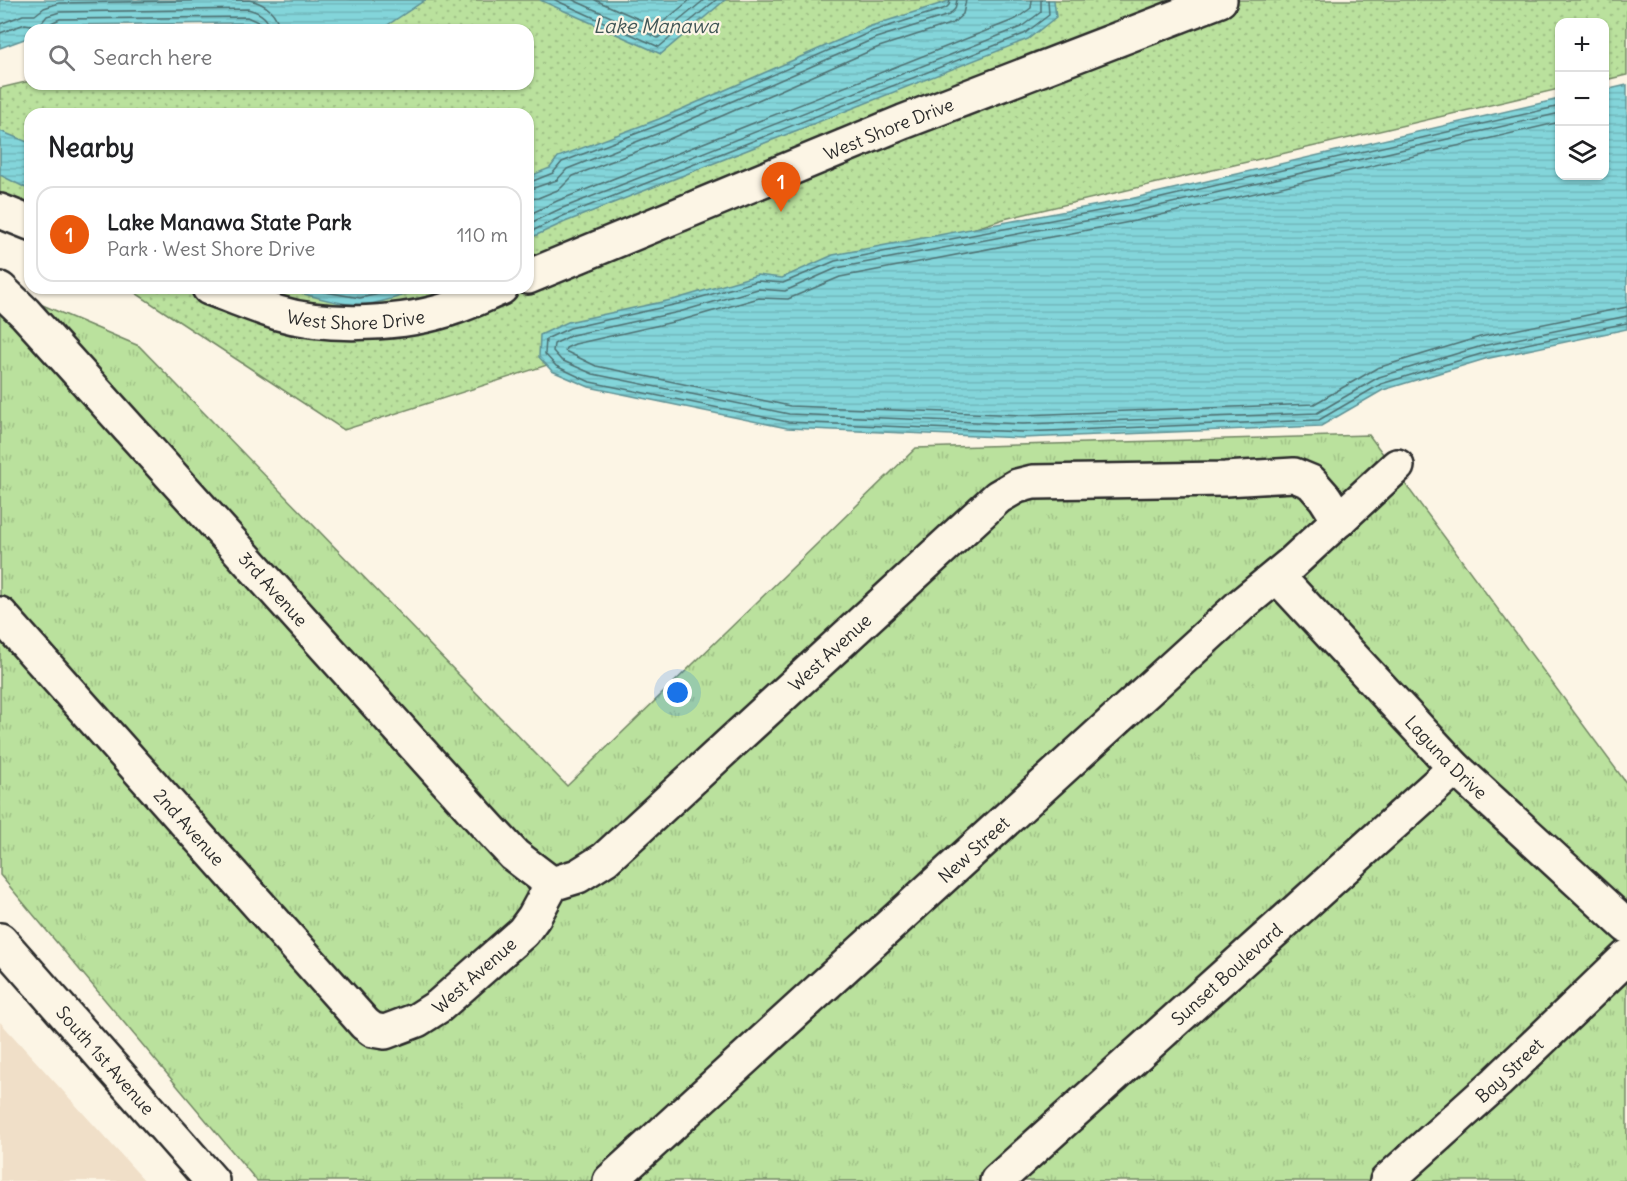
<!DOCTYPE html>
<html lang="en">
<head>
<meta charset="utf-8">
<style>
  :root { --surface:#fff; --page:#f2f2f2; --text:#202124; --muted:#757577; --line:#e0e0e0; --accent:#ea580c }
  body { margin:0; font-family:Delius,sans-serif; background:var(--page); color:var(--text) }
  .controls { position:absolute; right:18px; top:18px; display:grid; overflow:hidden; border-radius:12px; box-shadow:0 2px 4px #0004 }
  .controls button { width:54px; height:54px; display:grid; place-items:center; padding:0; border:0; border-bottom:2px solid var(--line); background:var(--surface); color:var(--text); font:30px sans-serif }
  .you { position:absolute; left:678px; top:693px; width:21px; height:21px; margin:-15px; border:4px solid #fff; border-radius:50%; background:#1a73e8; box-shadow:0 0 0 9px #1a73e833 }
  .badge { display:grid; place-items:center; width:39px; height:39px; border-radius:50%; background:var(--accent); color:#fff; font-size:20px; font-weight:700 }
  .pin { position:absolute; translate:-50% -50px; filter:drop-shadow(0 2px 3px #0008) }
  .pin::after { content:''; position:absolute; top:32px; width:21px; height:18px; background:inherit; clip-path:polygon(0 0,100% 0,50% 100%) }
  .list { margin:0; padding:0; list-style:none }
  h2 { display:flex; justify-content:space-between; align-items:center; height:78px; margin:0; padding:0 24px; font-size:26px }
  h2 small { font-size:20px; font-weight:400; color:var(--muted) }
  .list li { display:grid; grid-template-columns:39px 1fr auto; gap:18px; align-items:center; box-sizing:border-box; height:96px; margin:0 12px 12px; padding:0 12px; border:2px solid var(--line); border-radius:18px }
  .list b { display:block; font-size:22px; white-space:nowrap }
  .list p { margin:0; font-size:20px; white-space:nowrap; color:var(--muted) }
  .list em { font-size:20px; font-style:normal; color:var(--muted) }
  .icon { flex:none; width:33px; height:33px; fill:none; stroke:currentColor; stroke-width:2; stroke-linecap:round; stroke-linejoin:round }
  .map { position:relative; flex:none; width:1627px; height:1181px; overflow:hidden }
  .search { position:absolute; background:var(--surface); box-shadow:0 2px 4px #0004; left:24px; top:24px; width:510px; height:66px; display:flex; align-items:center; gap:15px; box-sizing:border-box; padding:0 21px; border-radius:18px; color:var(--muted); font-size:22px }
  .panel { position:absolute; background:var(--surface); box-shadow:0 2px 4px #0004; left:24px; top:108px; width:510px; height:186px; border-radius:18px }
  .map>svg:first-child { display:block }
  .built { fill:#f0dfc8 }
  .grass { fill:url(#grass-tufts); stroke:#728664; stroke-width:1.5 }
  .park { fill:url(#park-dots); stroke:#728664; stroke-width:1.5 }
  .water { fill:url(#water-rules); stroke:#609194; stroke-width:1.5 }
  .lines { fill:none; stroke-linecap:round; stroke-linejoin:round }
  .shore { stroke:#4e6f71; stroke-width:1.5 }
  .street-casing { stroke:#2b2b2b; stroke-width:38 }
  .secondary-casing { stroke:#2b2b2b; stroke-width:38 }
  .street { stroke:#fcf5e5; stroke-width:33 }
  .secondary { stroke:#fcf5e5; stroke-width:33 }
  .labels { text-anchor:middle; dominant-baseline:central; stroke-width:4.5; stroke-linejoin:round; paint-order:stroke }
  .street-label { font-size:18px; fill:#2b2b2b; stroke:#fcf5e5 }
  .water-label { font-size:20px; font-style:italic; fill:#415657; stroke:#fcf5e5 }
</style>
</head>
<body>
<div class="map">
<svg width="1627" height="1181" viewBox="0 0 1627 1181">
  <defs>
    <pattern id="grass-tufts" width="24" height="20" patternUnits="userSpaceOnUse" patternTransform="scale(1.5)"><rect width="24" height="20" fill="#bae19d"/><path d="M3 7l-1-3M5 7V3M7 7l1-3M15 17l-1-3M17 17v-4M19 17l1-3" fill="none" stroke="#a0c187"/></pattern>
    <pattern id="park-dots" width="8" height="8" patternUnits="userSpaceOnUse" patternTransform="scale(1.5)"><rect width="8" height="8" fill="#bae19d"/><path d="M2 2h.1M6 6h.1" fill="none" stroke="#a0c187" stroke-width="1.8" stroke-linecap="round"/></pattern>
    <pattern id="water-rules" width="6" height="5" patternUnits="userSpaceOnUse" patternTransform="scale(1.5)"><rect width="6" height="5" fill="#83d5da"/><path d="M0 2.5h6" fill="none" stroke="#71b7bb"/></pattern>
  </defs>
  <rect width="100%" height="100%" fill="#fcf5e5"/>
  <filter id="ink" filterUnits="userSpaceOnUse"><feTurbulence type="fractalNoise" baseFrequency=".0167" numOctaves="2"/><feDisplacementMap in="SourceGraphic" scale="12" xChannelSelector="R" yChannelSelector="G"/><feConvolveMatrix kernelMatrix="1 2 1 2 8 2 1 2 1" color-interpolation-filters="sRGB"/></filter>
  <g filter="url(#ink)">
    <path class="built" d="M0,1022L145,1181H0Z"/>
    <path class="grass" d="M0,287L139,346L567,786L916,448L1369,435L1627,784V1181H257L0,875Z"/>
    <path class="park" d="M350,0H1627V75L1605,80L1604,22H1560L1559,89L1004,219L344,430L128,288H528V114H30V224L0,204V88L30,81V84H528V30H231Z"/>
    <g class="water">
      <path d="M0,0H425L380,30H260L248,23L60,25L47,30H30V37L0,48Z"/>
      <path d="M540,0H725L661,54Z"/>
      <path d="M952,0H1054L1056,17L1028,39L565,222L528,239V177L550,168L558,157L659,119L871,26Z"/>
      <path d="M1627,85V329L1485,359L1383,390L1321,426L1023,438L787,428L589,387L552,371L539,357L540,335L568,322L676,299L757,275L782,278L833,255L1130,199L1559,99L1560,176H1604L1605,90Z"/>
      <path d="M0,131L30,143V190L0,175Z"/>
      <path d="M285,288H424C410,294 374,305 359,305C342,305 302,294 285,288Z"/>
    </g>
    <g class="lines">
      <g class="shore">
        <path d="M555,0L659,47L716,0"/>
        <path d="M573,0L658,38L704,0"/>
        <path d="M595,0L657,27L690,0"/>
        <path d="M0,24L23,15H35L44,8L59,3L249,0C265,3 278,13 279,30"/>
        <path d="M48,30L51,23L60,19L247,17L260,23L262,30"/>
        <path d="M0,33L25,24L39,26L47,16L60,12L248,9C259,12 269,18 270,30"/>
        <path d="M1560,106L1131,205L835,261L783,283L757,281L678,304L570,328L546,339L545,354L556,366L590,382L788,422L1023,432L1319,420L1381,384L1484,353L1627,323"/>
        <path d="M1560,113L1133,212L837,268L785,291L758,289L679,312L572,335L554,344L553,351L561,360L593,374L789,414L1023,424L1317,413L1379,377L1482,346L1627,316"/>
        <path d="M1560,122L1135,221L840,277L788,299L759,298L682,320L575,344L566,348L565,351L596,366L790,406L1023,415L1314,404L1377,368L1480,337L1627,307"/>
        <path d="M528,183L553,173L562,162L661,124L873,31L946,8L949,5L950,0"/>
        <path d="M528,190L557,180L567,169L664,131L876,38L949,15L955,9L957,0"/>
        <path d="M528,199L538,198L560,189L573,176L667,140L879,47L953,23L963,14L966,0"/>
        <path d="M528,215L557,201L1016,19L1031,8L1032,0"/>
        <path d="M528,224L560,209L1021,27L1041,12V0"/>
        <path d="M528,233L563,216L1024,34L1049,15L1048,0"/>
        <path d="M302,288L360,298L407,288"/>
      </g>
      <defs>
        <g id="street">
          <path id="s1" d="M0,289L25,313L488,827L514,855L552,884"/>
          <path id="s2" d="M1277,576L1455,768L1627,926"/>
          <path id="s3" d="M0,614L365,1024L373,1030L385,1032L417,1020L439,1006L523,932L534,917L552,884L578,876L605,859L998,497L1017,486L1033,482L1225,479L1294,475L1311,482L1325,498L1339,520"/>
          <path id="s4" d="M0,940L212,1181"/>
          <path id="s5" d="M610,1181L1240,606L1291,564L1397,466"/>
          <path id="s6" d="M997,1181L1455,768"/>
          <path id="s7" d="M1387,1181L1497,1082L1627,957"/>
        </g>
        <g id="secondary">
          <path d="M0,211L30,223"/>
          <path id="s8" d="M528,277L903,122L1220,0"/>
          <path id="s9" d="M209,288C232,296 255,306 278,313C328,328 405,325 455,307C471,302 486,294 501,288"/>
        </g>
      </defs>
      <use href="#street" class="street-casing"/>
      <use href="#secondary" class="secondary-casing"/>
      <use href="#street" class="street"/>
      <use href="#secondary" class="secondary"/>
    </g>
  </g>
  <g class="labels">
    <g class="street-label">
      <text stroke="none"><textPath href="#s8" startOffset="390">West Shore Drive</textPath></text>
      <text stroke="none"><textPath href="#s9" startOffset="152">West Shore Drive</textPath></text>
      <text stroke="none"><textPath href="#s1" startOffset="406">3rd Avenue</textPath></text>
      <text stroke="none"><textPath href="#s3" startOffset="1164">West Avenue</textPath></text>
      <text stroke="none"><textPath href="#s2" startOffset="248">Laguna Drive</textPath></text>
      <text stroke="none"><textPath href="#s3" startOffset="285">2nd Avenue</textPath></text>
      <text stroke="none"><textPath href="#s5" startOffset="492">New Street</textPath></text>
      <text stroke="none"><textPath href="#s3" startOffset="678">West Avenue</textPath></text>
      <text stroke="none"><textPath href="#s6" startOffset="309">Sunset Boulevard</textPath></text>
      <text stroke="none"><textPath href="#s4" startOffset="160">South 1st Avenue</textPath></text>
      <text stroke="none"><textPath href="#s7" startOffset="165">Bay Street</textPath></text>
    </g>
    <g class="water-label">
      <text x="656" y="25">Lake Manawa</text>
    </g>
  </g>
</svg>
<div class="controls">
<button>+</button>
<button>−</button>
<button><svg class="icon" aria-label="layers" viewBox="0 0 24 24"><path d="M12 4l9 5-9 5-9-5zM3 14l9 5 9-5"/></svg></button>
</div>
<div class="you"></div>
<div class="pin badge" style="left:781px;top:212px">1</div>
<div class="search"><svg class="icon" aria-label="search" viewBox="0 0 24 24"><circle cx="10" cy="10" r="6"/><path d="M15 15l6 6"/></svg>Search here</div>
<section class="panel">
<h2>Nearby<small></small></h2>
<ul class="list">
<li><span class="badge">1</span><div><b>Lake Manawa State Park</b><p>Park · West Shore Drive</p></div><em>110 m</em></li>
</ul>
</section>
</div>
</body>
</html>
